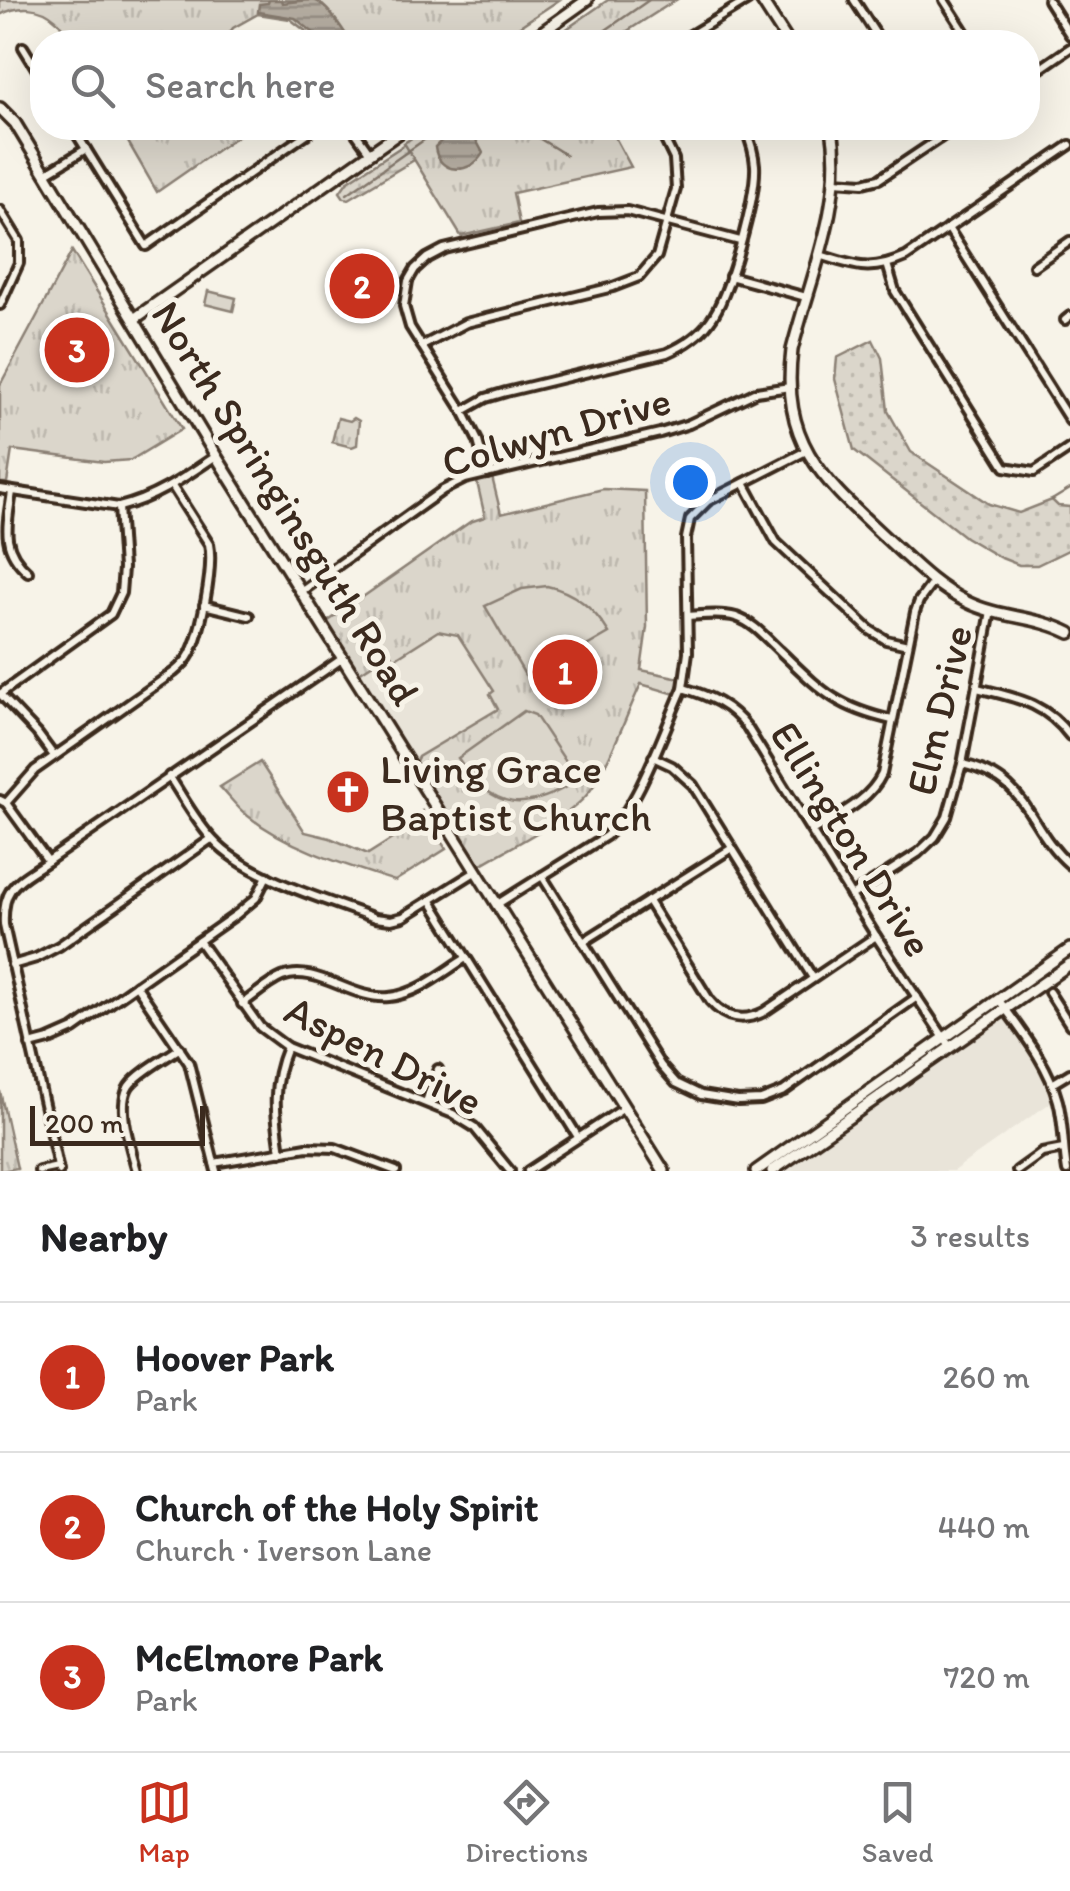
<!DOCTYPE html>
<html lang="en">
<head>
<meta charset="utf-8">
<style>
  :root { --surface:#fff; --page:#f6f6f6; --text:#202124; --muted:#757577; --line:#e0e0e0; --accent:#c8321e }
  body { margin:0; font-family:Itim,sans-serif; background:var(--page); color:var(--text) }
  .scale { position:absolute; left:30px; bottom:25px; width:175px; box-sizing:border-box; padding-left:10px; border:5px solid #3b2a1e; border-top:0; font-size:28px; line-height:35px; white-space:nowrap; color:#3b2a1e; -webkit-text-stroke:8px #f7f3e8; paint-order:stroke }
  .you { position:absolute; left:690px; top:482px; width:35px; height:35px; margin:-25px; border:8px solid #fff; border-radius:50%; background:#1a73e8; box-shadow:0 0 0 15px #1a73e833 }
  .badge { display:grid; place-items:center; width:65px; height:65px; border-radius:50%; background:var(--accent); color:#fff; font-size:32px; font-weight:700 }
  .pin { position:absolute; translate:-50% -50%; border:5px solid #fff; box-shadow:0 2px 10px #0006 }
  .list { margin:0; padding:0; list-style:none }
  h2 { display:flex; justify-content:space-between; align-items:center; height:130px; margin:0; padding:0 40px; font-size:42px }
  h2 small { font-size:32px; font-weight:400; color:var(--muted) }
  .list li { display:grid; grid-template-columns:65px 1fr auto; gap:30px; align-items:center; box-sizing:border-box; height:150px; padding:0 40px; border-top:2px solid var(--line) }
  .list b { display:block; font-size:38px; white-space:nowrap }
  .list p { margin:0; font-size:32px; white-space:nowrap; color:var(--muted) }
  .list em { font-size:32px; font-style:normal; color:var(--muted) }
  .icon { flex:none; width:55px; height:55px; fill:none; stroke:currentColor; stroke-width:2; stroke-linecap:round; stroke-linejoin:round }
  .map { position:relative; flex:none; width:1070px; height:1171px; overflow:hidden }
  .search { position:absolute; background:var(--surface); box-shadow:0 10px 40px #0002; left:30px; right:30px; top:30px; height:110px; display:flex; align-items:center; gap:25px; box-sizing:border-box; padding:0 35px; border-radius:40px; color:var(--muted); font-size:38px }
  .sheet { height:580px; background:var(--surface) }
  nav { display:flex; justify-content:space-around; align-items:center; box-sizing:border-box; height:140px; border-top:2px solid var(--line); background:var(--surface); font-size:28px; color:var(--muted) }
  nav a { display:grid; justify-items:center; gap:5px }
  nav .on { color:var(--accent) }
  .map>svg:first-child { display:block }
  .built { fill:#e9e4d9 }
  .grass { fill:url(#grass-dots); stroke:#8b8074; stroke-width:2.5 }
  .wetland { fill:url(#wetland-marsh); stroke:#8b8074; stroke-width:2.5 }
  .park { fill:url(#park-tufts); stroke:#8b8074; stroke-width:2.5 }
  .pitch { fill:#dbd6cb; stroke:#8b8074; stroke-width:2.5 }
  .water { fill:url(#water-rules); stroke:#84786c; stroke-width:2.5 }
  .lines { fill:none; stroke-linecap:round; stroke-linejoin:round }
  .stream { stroke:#84786c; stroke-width:2.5 }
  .street-casing { stroke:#3b2a1e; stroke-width:14 }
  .secondary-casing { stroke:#3b2a1e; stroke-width:16 }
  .street { stroke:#f7f3e8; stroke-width:6 }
  .secondary { stroke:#f7f3e8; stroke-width:9 }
  .labels { text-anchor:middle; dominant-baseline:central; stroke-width:10; stroke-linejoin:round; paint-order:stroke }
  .street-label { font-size:42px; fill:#3b2a1e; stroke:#f7f3e8 }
  .poi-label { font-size:42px; fill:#3b2a1e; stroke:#f7f3e8; text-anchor:start }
</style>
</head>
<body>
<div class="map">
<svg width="1070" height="1171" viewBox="0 0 1070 1171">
  <defs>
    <pattern id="grass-dots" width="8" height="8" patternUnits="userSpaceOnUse" patternTransform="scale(2.5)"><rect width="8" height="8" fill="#dbd6cb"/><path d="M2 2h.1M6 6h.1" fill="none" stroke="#bdb8ae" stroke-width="1.8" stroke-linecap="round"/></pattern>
    <pattern id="wetland-marsh" width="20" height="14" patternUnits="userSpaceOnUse" patternTransform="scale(2.5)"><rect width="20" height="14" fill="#dbd6cb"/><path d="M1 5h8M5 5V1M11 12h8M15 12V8" fill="none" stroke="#bdb8ae"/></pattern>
    <pattern id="park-tufts" width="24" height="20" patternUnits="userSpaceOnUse" patternTransform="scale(2.5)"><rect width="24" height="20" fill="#dbd6cb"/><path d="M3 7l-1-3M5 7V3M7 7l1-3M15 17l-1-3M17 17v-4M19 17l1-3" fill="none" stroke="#bdb8ae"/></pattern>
    <pattern id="water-rules" width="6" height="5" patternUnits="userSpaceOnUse" patternTransform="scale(2.5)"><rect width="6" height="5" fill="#b4aca0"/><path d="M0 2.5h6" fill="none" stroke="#948c82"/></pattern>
  </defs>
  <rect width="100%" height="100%" fill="#f7f3e8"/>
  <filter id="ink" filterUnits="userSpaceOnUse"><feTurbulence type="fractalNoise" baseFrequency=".01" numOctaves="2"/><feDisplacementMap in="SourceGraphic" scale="20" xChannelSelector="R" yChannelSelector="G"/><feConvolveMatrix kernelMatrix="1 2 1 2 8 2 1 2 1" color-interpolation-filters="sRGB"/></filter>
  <g filter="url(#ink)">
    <g class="built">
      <path d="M438,631L458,635L494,692L499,709L418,757L415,763L359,673L390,653L395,659Z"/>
      <path d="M1015,1007L1052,1066L1063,1094L953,1171H783Z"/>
    </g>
    <path class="grass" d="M873,340L882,358L888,411L911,452L989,504L1019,513L1052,500L1058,506L1070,507V549L1037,565H1019L999,557L965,537L854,450L835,379L837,358Z"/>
    <path class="wetland" d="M430,128L427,146L414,160L349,199L344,198L340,192L347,182Z"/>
    <g class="park">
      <path d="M0,0H559L496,42H320L290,19L258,14L233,28L223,42H70C66,36 62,25 56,20C40,5 18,5 0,15Z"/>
      <path d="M608,0H676L610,42H548Z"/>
      <path d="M120,128H249L157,192Z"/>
      <path d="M427,128H610L631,167L513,193L519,223L461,236L404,143Z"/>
      <path d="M72,251L182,429L131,460L104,462L12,450L7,483H0V385Z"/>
      <path d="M338,418L350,421L354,418L359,421L357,445L352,447L332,442Z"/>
      <path d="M492,477L501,514L603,489L645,491L647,627L641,670L680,678L675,694L641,684C626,715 609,765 590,791C569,819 510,847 479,866L415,763L418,757L498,709L490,694L494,691L458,635L438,631L394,659L390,653L359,673L327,622L470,522L485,517L477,482Z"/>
      <path d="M260,762L305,832L330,838L368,854L395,837L422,811L446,849L395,881C345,865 290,849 248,816C237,808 229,796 220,787Z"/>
      <path d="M0,1091L17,1168L1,1171H0Z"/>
    </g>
    <g class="pitch">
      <path d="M208,291L236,298L233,311L205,304Z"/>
      <path d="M547,586C575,592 594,608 609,633L535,676L525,675L485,606L522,589Z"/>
      <path d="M524,711L535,715L578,780C526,813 493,812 458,758Z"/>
    </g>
    <g class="water">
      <path d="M269,0H281L282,3C291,2 305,0 314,0C327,4 343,30 351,42H325L295,18L258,12L259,4L268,3Z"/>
      <path d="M458,133L476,140L483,153C471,175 438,175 435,147L446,136Z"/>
    </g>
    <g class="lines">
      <g class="stream">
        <path d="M591,42L600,34L649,0"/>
        <path d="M514,128L519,132H529L566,155"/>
        <path d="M347,194L441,128"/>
        <path d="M1052,500L1070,489"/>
      </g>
      <defs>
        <g id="street">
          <path d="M854,0L881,42"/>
          <path d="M944,0L971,42"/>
          <path d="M1048,0L1070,35"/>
          <path d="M679,42L748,0"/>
          <path d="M23,47L42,78"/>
          <path d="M1028,77L1070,48"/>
          <path d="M73,128L146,246L315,128"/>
          <path d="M352,128L370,153"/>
          <path d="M934,128L940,138"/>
          <path d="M45,174L86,149"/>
          <path d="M835,181L863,183L879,179L955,128"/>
          <path d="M0,210L19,241V263L0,305"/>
          <path d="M948,228L1070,421"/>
          <path d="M820,255C854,266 870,273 906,257L1070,145"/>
          <path d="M887,264L895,291L1005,467L1034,472L1070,448"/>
          <path d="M1034,266L1070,241"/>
          <path d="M730,276L806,297"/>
          <path d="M1065,320L1070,316"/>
          <path d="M422,346L466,323L613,287L639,277L657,256L676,189L674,159L659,128"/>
          <path d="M463,411L486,398L506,392L667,353C683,346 699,336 710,321C729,297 757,196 755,165C754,152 750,140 745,128"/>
          <path d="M487,474L478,441L463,411L410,327L404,306L408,281L415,269L427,258L444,249L598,212L627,211L740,241"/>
          <path d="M744,483L776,542L870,630L886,640L908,645"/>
          <path d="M0,489L119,507C156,498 185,477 216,456"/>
          <path d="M12,492C7,526 0,548 28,572"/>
          <path d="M302,591L443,490L465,479L660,433L689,424L756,392L790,387"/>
          <path d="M204,605L249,616"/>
          <path d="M688,616C704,615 721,613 736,617C754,623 766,638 780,651C821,690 835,707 892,720"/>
          <path d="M683,688C710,696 730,705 747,727L876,936L950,1047"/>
          <path d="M977,688C1016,698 1045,702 1070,736"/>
          <path d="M0,694L111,614L121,593L123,568L119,507"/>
          <path d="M0,694L37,733L54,756"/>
          <path d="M653,757L672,766L693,785L813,978"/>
          <path d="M962,764C1031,779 1025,826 1070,865"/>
          <path d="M169,776C183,797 196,822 214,841C246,877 330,901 375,918L391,920L403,917L475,872"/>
          <path d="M0,800L6,803L48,861"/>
          <path d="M6,803L35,770L174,672C180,667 186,662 190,654C201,633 214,568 209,544L172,486"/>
          <path d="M812,831C837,815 869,802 882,774L915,612L919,601L933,582"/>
          <path d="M542,876L661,1066L676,1083L701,1095L738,1101L761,1100L784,1091L917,997"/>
          <path d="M851,896L918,853L935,837L947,817L962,764L991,611"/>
          <path d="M431,901L578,1137"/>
          <path d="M648,901L710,1001C725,1019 744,1022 764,1012L876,936"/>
          <path d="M496,905L606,836C639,806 664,730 683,688L688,652L686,538L690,519L708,501L806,451"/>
          <path d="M199,941L260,1027L287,1047L453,1114L474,1127L510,1171"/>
          <path d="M583,942L732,848"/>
          <path d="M12,965L36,958L59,946L211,839"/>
          <path d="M136,985L189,1063L216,1171"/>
          <path d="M1049,992L1070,1025"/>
          <path d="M999,1000C1021,1031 1048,1063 1058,1101C1064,1124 1063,1148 1067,1171"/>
          <path d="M242,1004C255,995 268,983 282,977C315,963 353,1001 389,997C418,994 442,973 466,958"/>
          <path d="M30,1045L49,1040L74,1029L237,914L256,898L267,876"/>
          <path d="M1052,1084L1070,1073"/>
          <path d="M426,1102L438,1069"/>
          <path d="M281,1152C275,1112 271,1086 287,1047"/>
          <path d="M214,1163L307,1147L335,1148L396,1171"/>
          <path d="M39,1171L58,1167"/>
          <path d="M59,1171L4,925C2,885 18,882 48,861L343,658"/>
          <path d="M137,1171C131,1149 116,1106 129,1086C139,1072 166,1058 180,1048"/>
          <path d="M528,1171L624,1108"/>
          <path d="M1017,1171L1042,1153L1063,1149"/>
        </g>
        <g id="secondary">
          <path d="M761,0L788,42"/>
          <path d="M528,42L587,0"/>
          <path d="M0,108L15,123L216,456L664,1171"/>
          <path d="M832,128C845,203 810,278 792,350C780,445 825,481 888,540C913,563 936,587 967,602C999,618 1037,616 1070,633"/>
          <path d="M134,319L406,128"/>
          <path d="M756,1171L1070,949"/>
          <path d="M772,1171L1070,964"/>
        </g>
      </defs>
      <use href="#street" class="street-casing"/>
      <use href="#secondary" class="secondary-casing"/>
      <use href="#street" class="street"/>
      <use href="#secondary" class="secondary"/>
    </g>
  </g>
  <defs>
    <symbol id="church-disc" viewBox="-11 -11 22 22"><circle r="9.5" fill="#c8321e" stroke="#f7f3e8"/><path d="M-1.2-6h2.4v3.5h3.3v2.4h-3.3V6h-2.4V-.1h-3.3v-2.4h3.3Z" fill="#fff"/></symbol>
  </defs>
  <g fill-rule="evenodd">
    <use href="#church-disc" x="323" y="767" width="50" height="50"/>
  </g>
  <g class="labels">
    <g class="street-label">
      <text transform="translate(556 431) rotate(-16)">Colwyn Drive</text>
      <text transform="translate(286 503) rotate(58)">North Springinsguth Road</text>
      <text transform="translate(939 710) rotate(-77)">Elm Drive</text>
      <text transform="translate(852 839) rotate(58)">Ellington Drive</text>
      <text transform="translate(384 1055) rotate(27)">Aspen Drive</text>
    </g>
    <g class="poi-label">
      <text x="380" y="768">Living Grace<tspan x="380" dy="48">Baptist Church</tspan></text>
    </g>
  </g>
</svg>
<div class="scale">200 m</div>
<div class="you"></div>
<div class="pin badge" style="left:565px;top:672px">1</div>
<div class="pin badge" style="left:362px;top:286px">2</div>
<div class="pin badge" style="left:77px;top:350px">3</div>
<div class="search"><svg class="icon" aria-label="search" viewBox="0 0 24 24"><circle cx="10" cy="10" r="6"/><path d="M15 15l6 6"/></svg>Search here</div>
</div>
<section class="sheet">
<h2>Nearby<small>3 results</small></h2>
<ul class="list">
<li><span class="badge">1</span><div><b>Hoover Park</b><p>Park</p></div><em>260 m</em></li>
<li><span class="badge">2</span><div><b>Church of the Holy Spirit</b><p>Church · Iverson Lane</p></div><em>440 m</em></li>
<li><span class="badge">3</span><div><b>McElmore Park</b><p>Park</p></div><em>720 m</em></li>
</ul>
</section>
<nav>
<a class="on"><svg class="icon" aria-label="map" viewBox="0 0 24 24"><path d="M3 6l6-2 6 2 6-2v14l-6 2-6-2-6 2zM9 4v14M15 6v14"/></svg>Map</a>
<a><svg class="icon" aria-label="directions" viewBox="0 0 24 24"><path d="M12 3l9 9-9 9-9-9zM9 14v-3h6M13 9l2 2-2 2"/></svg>Directions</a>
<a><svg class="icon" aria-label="saved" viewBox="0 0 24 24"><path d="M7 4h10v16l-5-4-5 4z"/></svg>Saved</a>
</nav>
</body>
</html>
